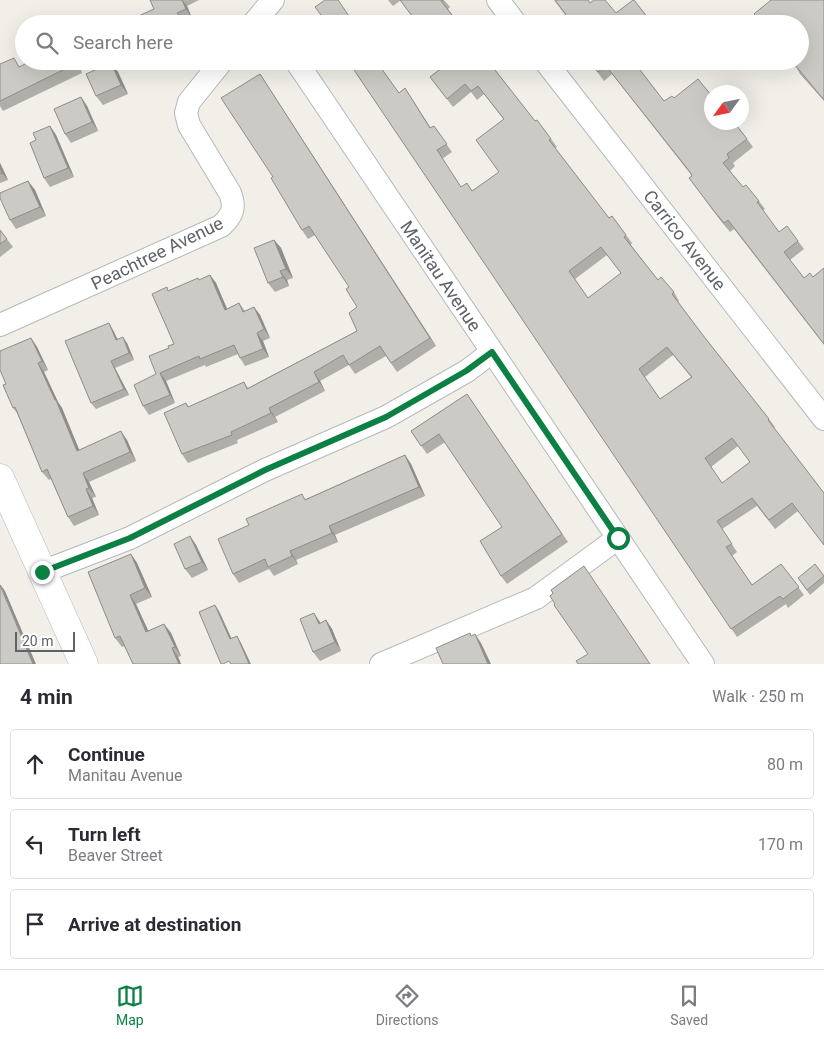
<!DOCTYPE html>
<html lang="en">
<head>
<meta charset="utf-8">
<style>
  :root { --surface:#fff; --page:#f7f7f7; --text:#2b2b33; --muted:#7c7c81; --line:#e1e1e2; --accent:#0b8043 }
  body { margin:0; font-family:Roboto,sans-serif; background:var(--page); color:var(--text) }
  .compass { position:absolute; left:704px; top:85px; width:45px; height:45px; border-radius:50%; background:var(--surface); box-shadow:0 5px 20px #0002; rotate:237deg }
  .scale { position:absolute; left:15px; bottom:12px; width:60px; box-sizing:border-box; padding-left:5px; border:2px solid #5f6368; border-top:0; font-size:14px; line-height:18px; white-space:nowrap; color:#5f6368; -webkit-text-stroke:4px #fff; paint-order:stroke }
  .stop { position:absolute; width:15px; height:15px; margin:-11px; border:4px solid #0b8043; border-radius:50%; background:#fff }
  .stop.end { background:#0b8043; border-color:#fff; box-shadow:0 1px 5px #0008 }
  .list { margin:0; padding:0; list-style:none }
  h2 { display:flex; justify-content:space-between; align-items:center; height:65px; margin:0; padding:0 20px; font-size:21px }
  h2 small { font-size:16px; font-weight:400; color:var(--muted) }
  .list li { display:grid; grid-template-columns:32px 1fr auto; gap:15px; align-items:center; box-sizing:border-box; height:70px; margin:0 10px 10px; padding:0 10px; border:1px solid var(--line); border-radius:5px }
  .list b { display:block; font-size:19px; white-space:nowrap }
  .list p { margin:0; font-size:16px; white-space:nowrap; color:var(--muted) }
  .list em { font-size:16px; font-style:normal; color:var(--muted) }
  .icon { flex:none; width:28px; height:28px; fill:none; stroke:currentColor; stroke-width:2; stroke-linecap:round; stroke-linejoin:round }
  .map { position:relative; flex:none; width:824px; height:664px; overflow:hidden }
  .search { position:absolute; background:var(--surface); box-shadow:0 5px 20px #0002; left:15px; right:15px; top:15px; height:55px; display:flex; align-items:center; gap:12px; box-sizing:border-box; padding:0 18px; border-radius:28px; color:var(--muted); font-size:19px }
  .sheet { height:305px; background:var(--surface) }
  nav { display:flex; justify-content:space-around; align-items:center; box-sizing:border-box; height:70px; border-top:1px solid var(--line); background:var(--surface); font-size:14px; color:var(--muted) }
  nav a { display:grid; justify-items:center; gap:2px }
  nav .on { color:var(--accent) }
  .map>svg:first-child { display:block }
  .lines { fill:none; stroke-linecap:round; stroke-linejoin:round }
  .minor-casing { stroke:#b5b8bc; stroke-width:24 }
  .tertiary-casing { stroke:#b5b8bc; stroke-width:29 }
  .minor { stroke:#fff; stroke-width:22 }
  .tertiary { stroke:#fff; stroke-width:28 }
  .wall { fill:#afaea9; fill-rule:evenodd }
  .shaded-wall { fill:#8f8d8a }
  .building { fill:#cccac5; stroke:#8f8d8a; fill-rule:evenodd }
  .route { stroke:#0b8043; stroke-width:6 }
  .labels { text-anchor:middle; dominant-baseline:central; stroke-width:5; stroke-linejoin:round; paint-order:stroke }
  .street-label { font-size:18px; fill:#5f6368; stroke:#fff }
</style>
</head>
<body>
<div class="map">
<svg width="824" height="664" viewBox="0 0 824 664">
  <rect width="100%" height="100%" fill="#f1efe8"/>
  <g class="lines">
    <defs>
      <g id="minor">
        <path d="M498,0L516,24"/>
        <path d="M253,24L273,0"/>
        <path d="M296,61L703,664"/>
        <path d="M545,61L824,419"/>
        <path d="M0,325L221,226C232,216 236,208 230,193L189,125L186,113L189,102L222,61"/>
        <path d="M42,572L130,538L265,470L386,417L467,371L492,352"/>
        <path d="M381,664L536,598L618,538"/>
      </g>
      <path id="tertiary" d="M0,478L84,664"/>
    </defs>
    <use href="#minor" class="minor-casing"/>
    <use href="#tertiary" class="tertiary-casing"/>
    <use href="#minor" class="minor"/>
    <use href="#tertiary" class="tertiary"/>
  </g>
  <g class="wall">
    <path d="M150,0H199L187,6L192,18L184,21L185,24H121L154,9Z"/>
    <path d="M388,0H444L450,7L448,9L459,24H417L401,0L393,6Z"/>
    <path d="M554,0H588L590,3L616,13L634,0L652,24H572Z"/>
    <path d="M824,0V101L800,74L795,65L796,64L794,61H800L755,15Z"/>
    <path d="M76,61L82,73L3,111L0,106V64L20,66Z"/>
    <path d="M348,61L399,93L405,88L431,128L434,126L452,152L442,159L461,187L472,191L499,173L504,120L484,94L477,100L471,92L453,107L430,77L446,64L444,61H488L535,121L537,120L557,147L555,148L609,218L612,216L632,243L631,245L658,280L674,292L679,301L678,302L702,334L769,419L775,427L774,428L824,493V545L798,511L775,529L757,506L722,529L737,552L732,556L752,585L781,564L804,595L788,608L786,604L737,637ZM607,255L621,273L588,298L575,279ZM673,355L691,377L660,399L645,377ZM738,446L750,462L722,483L711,467Z"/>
    <path d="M589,61H633L664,101L674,98L711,95L747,139L753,147L733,163L735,166L730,171L743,187L759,201L765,209L763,211L779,232L798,241L804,249L790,260L804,278L813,277L824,268V345L734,229L730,232L720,220L689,178L692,176L612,74L604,81Z"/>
    <path d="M111,63L118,72L128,94L103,105L96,96Z"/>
    <path d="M260,74L436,346L397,372L386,356L355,374L349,365L320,381L325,391L275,417L278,422L237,440L238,443L188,463L182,454L186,403L189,407L244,382L248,388L357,331V307L349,287L315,235L308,239L302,230L273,177Z"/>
    <path d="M81,97L87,106L98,131L71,143L65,134Z"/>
    <path d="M50,126L56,135L74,177L50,187L44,178L36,140Z"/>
    <path d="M0,163L8,180L0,183Z"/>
    <path d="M28,181L35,190L46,216L16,229L10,220Z"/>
    <path d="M0,230L13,247L0,257Z"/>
    <path d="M274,240L281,248L293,278L287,280L289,286L275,292L268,283Z"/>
    <path d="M210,275L216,283L227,309L239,303L245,311L254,307L260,315L270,338L263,341L269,357L245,366L240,358L238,354L206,367L205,365L166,381L175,403L149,415L143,406L156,374L169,348L174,344L169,290L200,280Z"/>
    <path d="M113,330L117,339L127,343L134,360L115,368L129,395L96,409L91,403Z"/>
    <path d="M31,338L37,347L48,370L44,372L58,402L62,408L79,450L127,440L136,461L89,482L96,497L92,498L99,515L74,526L68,517L51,479L49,480L42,472L17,413L13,408L6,384Z"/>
    <path d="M467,394L568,542L507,584L501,576L502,527L445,442L427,454L411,431Z"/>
    <path d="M405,455L411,464L425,496L335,535L338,542L296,560L298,564L274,576L269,569L239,583L233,574L306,499Z"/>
    <path d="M190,536L196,545L208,570L192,578L185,569Z"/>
    <path d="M131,554L137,563L152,597L136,604L148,631L164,624L171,633L181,656L178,657L181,664H133L124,646L122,647L115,638Z"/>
    <path d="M824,575V583L810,595L798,578Z"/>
    <path d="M326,620L332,629L341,651L320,661L313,652L321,623Z"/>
  </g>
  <g class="shaded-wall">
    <path d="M182,0L187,6L192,18L186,9Z"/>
    <path d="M74,61H76L82,73L75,64Z"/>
    <path d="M111,63L118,72L128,94L121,85Z"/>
    <path d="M260,74L266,83L436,346L430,338Z"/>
    <path d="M81,97L87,106L98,131L92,122Z"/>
    <path d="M50,126L56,135L74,177L68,168Z"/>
    <path d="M0,163L8,180L2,173L0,167Z"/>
    <path d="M28,181L35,190L46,216L40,207Z"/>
    <path d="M274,240L281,248L293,278L286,269Z"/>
    <path d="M280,271L287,280L289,286L283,277Z"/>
    <path d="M210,275L216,283L231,318L225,310Z"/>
    <path d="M254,307L260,315L270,338L264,329Z"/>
    <path d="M109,323L113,330L121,346L116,340Z"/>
    <path d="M257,333L263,341L269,357L263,349Z"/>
    <path d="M123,337L127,343L134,360L129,353Z"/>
    <path d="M31,338L37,347L48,370L42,361Z"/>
    <path d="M111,361L115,368L129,395L124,389Z"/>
    <path d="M38,363L44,372L58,402L62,408L83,459L77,451Z"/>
    <path d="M314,372L320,381L325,391L319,382Z"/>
    <path d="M160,373L166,381L175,403L170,395Z"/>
    <path d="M269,408L275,417L278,422L271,413Z"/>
    <path d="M121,431L127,440L136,461L130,452Z"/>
    <path d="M405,455L411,464L425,496L419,487Z"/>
    <path d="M83,473L89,482L96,497L89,488Z"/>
    <path d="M86,489L92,498L99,515L93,506Z"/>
    <path d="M329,526L335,535L338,542L332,533Z"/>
    <path d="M190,536L196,545L208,570L202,562Z"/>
    <path d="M290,551L296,560L298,564L292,556Z"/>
    <path d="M131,554L137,563L152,597L145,588Z"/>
    <path d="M0,584L5,591L36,664H33Z"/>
    <path d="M130,595L136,604L153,641L146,632Z"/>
    <path d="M215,605L219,611L235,646L230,639Z"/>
    <path d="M314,613L320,622L325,633L319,624Z"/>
    <path d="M326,620L332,629L341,651L335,642Z"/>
    <path d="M164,624L171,633L181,656L175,647Z"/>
    <path d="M475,634L481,643L491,664H488Z"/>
    <path d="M237,636L241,643L251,664H249Z"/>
    <path d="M172,648L178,657L181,664H179Z"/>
  </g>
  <g class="building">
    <path d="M150,0H182L186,9L177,13L180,17L165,24H121L154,9Z"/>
    <path d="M325,0H338L351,19H350L353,24H318L315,19L321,15L315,7Z"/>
    <path d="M400,0H443L441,1L459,24H429L426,19L420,24H418Z"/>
    <path d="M555,0H588L590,3L594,0H605L616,13L633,0H634L648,18L641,24H573Z"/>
    <path d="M771,0H824V100L795,65L797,63L796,61H800V24H748L747,22L755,15L754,14Z"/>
    <path d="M14,58L19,67L31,61H74L75,64L0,101V64Z"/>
    <path d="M348,61H376L399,93L405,88L430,128L434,126L447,144L437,150L461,187L467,183L472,191L499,172L476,140L504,119L478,86L471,91L465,84L447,99L430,77L447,64L445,61H488L535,121L537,120L551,139L549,140L609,218L612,216L626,235L624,237L658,280L661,277L674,292L672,294L702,334L769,419L768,420L824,493V545L792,503L769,520L752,498L717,521L732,544L726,547L752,585L781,564L799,587L783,599L780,596L731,629ZM601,247L621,273L588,298L569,271ZM667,347L692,377L660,399L639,369ZM732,438L750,462L722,483L705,458Z"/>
    <path d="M589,61H633L664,101L672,96L674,98L698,79L711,95L712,94V122H734L747,139L727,154L729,158L723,163L743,187L746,185L759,201L757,202L779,232L787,226L798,241L784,252L804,278L810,273L813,277L824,268V344L728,220L724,223L714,211L689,178L692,176L690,172L606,66L598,72Z"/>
    <path d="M111,63L121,85L96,96L86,74Z"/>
    <path d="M260,74L430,338L391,363L380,346L349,365L343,355L314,372L319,382L269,408L271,413L231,432L232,435L182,454L164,413L186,403L188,407L244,382L247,389L357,331L349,313L357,307L346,289L349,287L309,226L302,230L271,178L273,177L221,98Z"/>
    <path d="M81,97L92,122L65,134L54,109Z"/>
    <path d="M50,126L68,168L44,178L30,143L36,140L33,133Z"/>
    <path d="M0,167L2,173L0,174Z"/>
    <path d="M28,181L40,207L10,220L0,198V193Z"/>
    <path d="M0,230L7,239L0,244Z"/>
    <path d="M274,240L286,269L280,271L283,277L268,283L254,248Z"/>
    <path d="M210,275L225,310L239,303L243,312L254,307L264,329L257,333L263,349L240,358L234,345L200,359L199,356L160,373L170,395L143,406L134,385L156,374L149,356L169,348L168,346L174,344L152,294L167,287L168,291L198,278L199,280Z"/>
    <path d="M109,323L116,340L123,337L129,353L111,361L124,389L91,403L65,341Z"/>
    <path d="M31,338L42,361L38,363L55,400H56L77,451L121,431L130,452L83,473L89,488L86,489L93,506L68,517L47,469L42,472L15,407L13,408L3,385L6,384L0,370V351Z"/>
    <path d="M467,394L562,534L501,576L480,541L502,527L439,434L421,446L411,431Z"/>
    <path d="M405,455L419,487L329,526L332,533L290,551L292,556L268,567L265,559L233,574L218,539L249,525L246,519L302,494L305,500Z"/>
    <path d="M190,536L202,562L185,569L174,544Z"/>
    <path d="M131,554L145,588L130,595L146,632L164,624L175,647L172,648L179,664H133L120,636L115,638L88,572Z"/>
    <path d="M815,564L824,576L807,590L798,578Z"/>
    <path d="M584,566L650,664H578L576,661L588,654L554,605L555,604L550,596L553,593L551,590Z"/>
    <path d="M0,585L33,664H0Z"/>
    <path d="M215,605L230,639L237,636L249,664H231L229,661L223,664H221L199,612Z"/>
    <path d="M314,613L319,624L326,620L335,642L313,652L300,619Z"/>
    <path d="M470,633L471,636L475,634L488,664H443L436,648Z"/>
  </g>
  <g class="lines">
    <path class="route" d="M42,572L130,538L265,470L386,417L466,371L492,352L618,538"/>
  </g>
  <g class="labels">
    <g class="street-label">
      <text transform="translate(685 240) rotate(52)">Carrico Avenue</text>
      <text transform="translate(157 253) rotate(-26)">Peachtree Avenue</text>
      <text transform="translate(441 276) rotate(56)">Manitau Avenue</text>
    </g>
  </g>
</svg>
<svg class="compass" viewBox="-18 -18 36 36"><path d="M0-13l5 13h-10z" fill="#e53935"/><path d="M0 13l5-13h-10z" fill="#7c7c81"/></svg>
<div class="scale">20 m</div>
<div class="stop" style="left:618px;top:538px"></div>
<div class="stop end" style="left:42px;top:572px"></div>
<div class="search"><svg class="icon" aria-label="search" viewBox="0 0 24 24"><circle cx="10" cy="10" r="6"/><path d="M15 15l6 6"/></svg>Search here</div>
</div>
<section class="sheet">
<h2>4 min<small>Walk · 250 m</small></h2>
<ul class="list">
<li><svg class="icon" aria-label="ahead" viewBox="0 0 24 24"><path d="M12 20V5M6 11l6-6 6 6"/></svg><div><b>Continue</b><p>Manitau Avenue</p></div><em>80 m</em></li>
<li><svg class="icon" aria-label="left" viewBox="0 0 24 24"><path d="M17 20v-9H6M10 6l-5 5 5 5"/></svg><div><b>Turn left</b><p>Beaver Street</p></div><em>170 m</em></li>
<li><svg class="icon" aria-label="arrive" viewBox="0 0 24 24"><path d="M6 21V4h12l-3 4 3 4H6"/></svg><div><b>Arrive at destination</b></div></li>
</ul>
</section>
<nav>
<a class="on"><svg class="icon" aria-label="map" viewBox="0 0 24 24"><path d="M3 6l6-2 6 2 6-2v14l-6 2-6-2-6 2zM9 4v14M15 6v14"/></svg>Map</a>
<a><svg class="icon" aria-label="directions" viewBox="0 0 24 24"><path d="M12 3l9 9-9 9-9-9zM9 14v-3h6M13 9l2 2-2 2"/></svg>Directions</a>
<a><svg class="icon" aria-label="saved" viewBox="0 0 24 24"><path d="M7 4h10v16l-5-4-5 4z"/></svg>Saved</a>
</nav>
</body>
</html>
